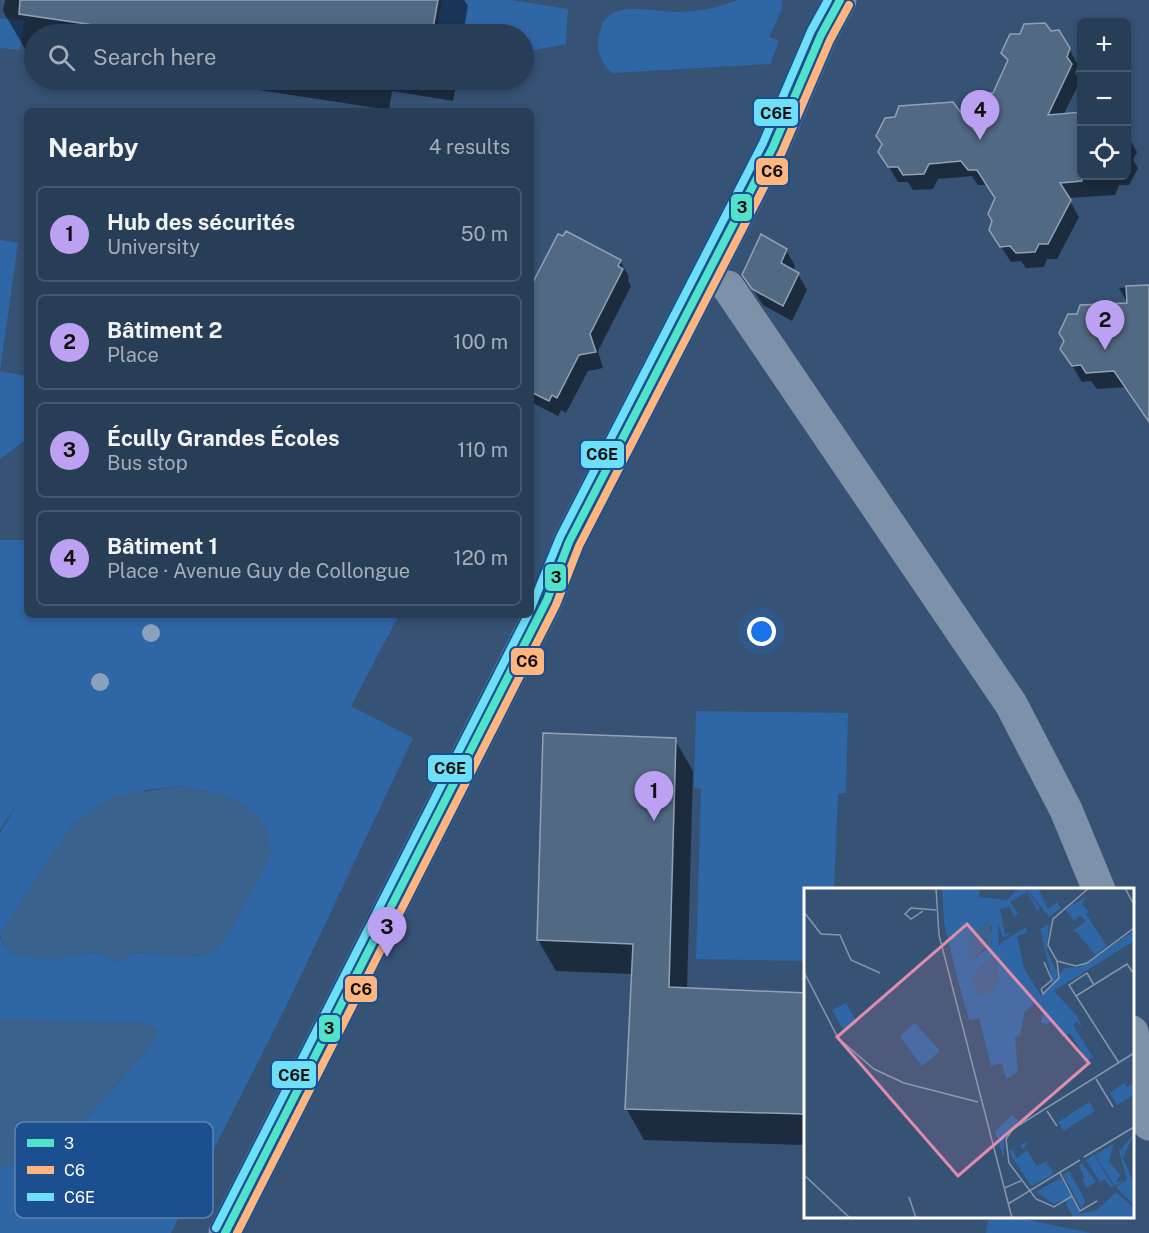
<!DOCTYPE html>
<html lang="en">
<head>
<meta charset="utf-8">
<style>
  :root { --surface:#283e57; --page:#30455d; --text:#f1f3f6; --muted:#a5aeba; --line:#44576d; --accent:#bca0f2 }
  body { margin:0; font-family:"Public Sans",sans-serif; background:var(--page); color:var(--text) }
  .controls { position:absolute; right:18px; top:18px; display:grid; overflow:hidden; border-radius:9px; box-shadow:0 3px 9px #0003 }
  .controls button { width:54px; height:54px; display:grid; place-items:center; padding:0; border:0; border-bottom:2px solid var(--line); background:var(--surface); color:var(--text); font:30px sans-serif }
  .you { position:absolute; left:762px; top:632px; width:21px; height:21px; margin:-15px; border:4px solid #fff; border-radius:50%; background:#1a73e8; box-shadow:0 0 0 9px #1a73e833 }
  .badge { display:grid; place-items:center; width:39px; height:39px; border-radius:50%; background:var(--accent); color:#111; font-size:20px; font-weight:700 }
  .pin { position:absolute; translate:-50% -50px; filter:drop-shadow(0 2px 3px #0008) }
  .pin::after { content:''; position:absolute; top:32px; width:21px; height:18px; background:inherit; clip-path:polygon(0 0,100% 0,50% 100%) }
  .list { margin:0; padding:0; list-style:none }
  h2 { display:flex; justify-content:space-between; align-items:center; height:78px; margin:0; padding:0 24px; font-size:26px }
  h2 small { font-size:20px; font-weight:400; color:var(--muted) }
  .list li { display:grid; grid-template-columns:39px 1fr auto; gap:18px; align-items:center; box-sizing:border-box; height:96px; margin:0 12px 12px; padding:0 12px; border:2px solid var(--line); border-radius:9px }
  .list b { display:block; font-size:22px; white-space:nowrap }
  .list p { margin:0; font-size:20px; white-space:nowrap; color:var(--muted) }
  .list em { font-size:20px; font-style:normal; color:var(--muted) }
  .icon { flex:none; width:33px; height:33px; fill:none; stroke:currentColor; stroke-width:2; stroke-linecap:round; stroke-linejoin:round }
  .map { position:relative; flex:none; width:1149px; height:1233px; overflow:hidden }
  .search { position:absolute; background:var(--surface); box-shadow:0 3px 9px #0003; left:24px; top:24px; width:510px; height:66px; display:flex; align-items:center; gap:15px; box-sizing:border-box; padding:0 21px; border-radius:33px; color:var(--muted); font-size:22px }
  .panel { position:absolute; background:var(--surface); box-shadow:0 3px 9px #0003; left:24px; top:108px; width:510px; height:510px; border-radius:9px }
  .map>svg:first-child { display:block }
  .green { fill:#2f66a5 }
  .water { fill:#3b618d }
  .shadow { fill:#0007 }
  .building { fill:#526984; stroke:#92a2b6; stroke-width:1.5 }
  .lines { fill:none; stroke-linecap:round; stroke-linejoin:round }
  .minor { stroke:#7d92a8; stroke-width:33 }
  .major { stroke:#7d8ea7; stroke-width:33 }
  .bus-1-casing { stroke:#1b4f8f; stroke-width:12 }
  .bus-2-casing { stroke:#1b4f8f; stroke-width:12 }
  .bus-3-casing { stroke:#1b4f8f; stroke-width:12 }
  .bus-1 { stroke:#50e2cb; stroke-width:8 }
  .bus-2 { stroke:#ffb580; stroke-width:8 }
  .bus-3 { stroke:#6ddff8; stroke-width:8 }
  .tree { fill:#8aa2be }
  .inset-road { fill:none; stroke:#8697ac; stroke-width:1.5 }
  .view { fill:#e08cad; fill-opacity:0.15; stroke:#e08cad; stroke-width:3 }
  .inset-edge { fill:none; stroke:#fff; stroke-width:3 }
  .key { fill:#1b4f8f; stroke:#5f84b1; stroke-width:1.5 }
  .key-label { font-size:16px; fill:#fff }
  .line-badge { stroke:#1b4f8f; stroke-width:2 }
  .pale-badge-label { font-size:16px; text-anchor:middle; font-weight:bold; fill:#111 }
</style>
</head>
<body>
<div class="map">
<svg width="1149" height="1233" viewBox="0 0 1149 1233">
  <rect width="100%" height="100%" fill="#365274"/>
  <g class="green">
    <path d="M442,0H511L568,9L566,44L524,52V34H436Z"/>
    <path d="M737,0H782V9L769,37L779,41L770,64L613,73C603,67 599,56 598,45C598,37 600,29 603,22C618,0 653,12 677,12C697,12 718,8 737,0Z"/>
    <path d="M0,18L24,21L20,50L0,48Z"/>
    <path d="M0,240L18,243L0,371L27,376V439L0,459Z"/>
    <path d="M0,540H27V615H399L351,706L413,738L285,1009L171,1233H0V1168L34,1160L71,1136L151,1045L158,1032L148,1023L0,1020V938L7,950L16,955L54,959L91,952L105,954L116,962L134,953L149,952L165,956H201L222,795L182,786L145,790L46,862L0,936V833L17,804L0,830Z"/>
    <path d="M696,711L848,713L846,793L838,794L834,889L806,890L805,961L696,959L701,789L694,788Z"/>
    <path d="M989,1216L1013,1217L1091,1233H986Z"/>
  </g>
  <g class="water">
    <path d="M182,786L222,795L248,807L265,825L272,854L226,939L214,953L187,957L165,956L149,952L134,953L116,962L105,954L91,952L54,959L16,955L7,950L0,936L46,862L74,823L110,797Z"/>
    <path d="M7,1019L148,1023L158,1032L151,1045L71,1136L34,1160L0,1168V1020Z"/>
  </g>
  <g class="shadow">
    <path d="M5,0H464L468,6L463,34H34V55L28,54L3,11Z"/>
    <path d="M1069,49L1078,65L1075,72L1080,81L1063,116L1082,176H1126V133L1137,152L1133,160L1138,168L1129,185H1119L1115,195L1068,198L1079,217L1057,259H1047L1044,267L1026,268L1021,261L1011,262L1000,245L997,199L988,185H978L972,176L938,179L933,189L913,190L908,182H898L880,152L883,146L877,136L975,133L1008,62L1003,53Z"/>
    <path d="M194,80H457L453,101L392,91L389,110Z"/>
    <path d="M786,250L795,266L793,271L798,274L807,290L792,321L763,305L753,289Z"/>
    <path d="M620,261L629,277L628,280L631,286L598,351L603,368L588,371L566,413L561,410L558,416L531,402V289Z"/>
    <path d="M1149,286V423L1125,387L1097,389L1091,381L1082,382L1062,349L1078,315L1128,304L1119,288Z"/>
    <path d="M675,740L693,771L687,990L806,994V1145L644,1140L626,1108L633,974L556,971L538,940Z"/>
  </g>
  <g class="building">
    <path d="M20,0H438L432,34H155L19,14Z"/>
    <path d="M1045,23L1051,31L1059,30L1070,48L1067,57L1072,64L1048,115L1082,112V181L1060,183L1071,200L1048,244H1039L1035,252L1016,253L1010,246L1000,247L989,230L992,221L988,214L995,198L977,170H968L961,161L929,164L924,174L903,175L898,167H888L878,152L882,144L876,136L885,118L895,117L899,106L953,102L974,130L990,93H993L1008,60L1001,53L1010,34H1020L1024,24Z"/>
    <path d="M566,231L621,260L618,266L623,269L590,334L596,352L579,355L557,398L552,395L549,401L531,392V286L558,234L563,236Z"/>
    <path d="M761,234L787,249L781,263L799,273L783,306L752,289L742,275Z"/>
    <path d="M1149,285V422L1114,371L1086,373L1081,365L1072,366L1060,349L1064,341L1059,333L1068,314H1077L1080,305L1127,303L1126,286Z"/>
    <path d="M543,733L676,738L669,987L806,993L804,1114L625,1109L633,944L537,940Z"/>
  </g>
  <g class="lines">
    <g class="minor">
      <path d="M728,287L1011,704L1066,810L1099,890"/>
      <path d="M1132,1032L1149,1124"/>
    </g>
    <path class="major" d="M225,1233L547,600L569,542L773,147L821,35L840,0"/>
    <defs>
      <path id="bus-1" d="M225,1233L547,600L569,542L773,147L821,35L840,0"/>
      <path id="bus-2" d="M237,1233L556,605L579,546L782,152L830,40L849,5"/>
      <g id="bus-3">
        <path d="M531,608L560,537L763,143L811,31L828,0"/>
        <path d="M216,1228L528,615"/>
      </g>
    </defs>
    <use href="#bus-1" class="bus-1-casing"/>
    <use href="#bus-2" class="bus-2-casing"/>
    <use href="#bus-3" class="bus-3-casing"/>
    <use href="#bus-1" class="bus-1"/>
    <use href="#bus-2" class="bus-2"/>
    <use href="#bus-3" class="bus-3"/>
  </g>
  <g class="tree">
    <circle cx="151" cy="633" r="9"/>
    <circle cx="100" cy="682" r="9"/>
  </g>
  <g transform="translate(804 888)">
    <rect width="330" height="330" fill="#365274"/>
    <path d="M138,0H176L175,9L203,12L215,0H221L236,20L233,22L223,4L206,14L214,25L210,29L206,19L196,21L201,46L208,45L199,50L194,35L195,56L222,39L223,45L213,48L220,80L237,108L261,80L276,79L330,43V53L250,103L273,128L278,140L273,134L269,137L289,169L280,175L281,169L266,145L259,150L248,133L242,137L237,134L240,123L233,113L221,123L216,147L211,149L214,184L202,191L198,175L187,178L175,130L165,132L153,89L140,34ZM184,34L188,40L184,60L165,74L167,47ZM189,69H192L194,96L172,83ZM222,0H234L244,21L253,14L257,20L245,29ZM282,9L278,16L285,24L282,26L303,58L291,67L273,44H268L282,33L276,28L270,33L261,21ZM245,36L243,62L254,87L249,94L236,41ZM42,115L53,135L40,143L28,122ZM111,135L136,163L118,178L96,148ZM320,195L323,199L330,195V207L313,217L306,205ZM285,214L291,223L260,243L254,234ZM208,227L214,233L200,250V270L191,244ZM330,246L319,270L330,296V317L312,299L323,292L315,263ZM224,253L219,262L216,257L209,262L213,270L223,262L233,278L242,273L250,286L227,298L206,266V263ZM310,255L305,273L316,287L312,294L321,292L311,298L291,267ZM290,267L310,299L307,300L301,291L296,294L282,272ZM278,275L292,294L283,300L278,292L280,289L275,277ZM265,283L281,312L278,321L259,287ZM257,290L277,326L293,322L312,304L330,320V330H269L260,311L250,316L232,304Z" fill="#2f66a5" fill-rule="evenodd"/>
    <path d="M185,31L188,55L165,74L167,47ZM189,69H192L194,96L187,104L173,108L167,88Z" fill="#3b618d"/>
    <path class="inset-road" d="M132,0L135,47L208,330M285,0L249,31L244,57L253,73L272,78L283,75L330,40M321,0L330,17M119,23L107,31L101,26L107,20L132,22M0,24L17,46L36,47L47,72L76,85M0,84L34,150L70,181L100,195L174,214M237,101L239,106L255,90L253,73M237,101L248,92L240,74M272,108L265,97L283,85L290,97M315,175L272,108L323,76L330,86M292,191L309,219M243,223L253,238M280,269L330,239M256,285L268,308M0,287L46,330M200,300L217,293M105,309L112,330M293,313L276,323L268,308L250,319L232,311L205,275L202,251L209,241L330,165M204,316L276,272"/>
    <path class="view" d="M163,36L285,175L154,288L33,149Z"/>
    <rect width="330" height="330" class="inset-edge"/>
  </g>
  <rect x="15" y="1122" width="198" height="96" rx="9" class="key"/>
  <rect x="27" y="1139" width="27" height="8" fill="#50e2cb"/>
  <rect x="27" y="1166" width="27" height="8" fill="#ffb580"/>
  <rect x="27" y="1193" width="27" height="8" fill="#6ddff8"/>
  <g class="key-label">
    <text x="64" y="1149">3</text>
    <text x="64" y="1176">C6</text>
    <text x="64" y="1203">C6E</text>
  </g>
  <g class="line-badge">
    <rect x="753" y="98" width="46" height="29" rx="6" fill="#6ddff8"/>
    <rect x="755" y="157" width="34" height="29" rx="6" fill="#ffb580"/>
    <rect x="730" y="193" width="23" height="29" rx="6" fill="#50e2cb"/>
    <rect x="580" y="440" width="45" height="29" rx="6" fill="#6ddff8"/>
    <rect x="544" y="563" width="23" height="29" rx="6" fill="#50e2cb"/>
    <rect x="510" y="647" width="35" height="29" rx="6" fill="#ffb580"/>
    <rect x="427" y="754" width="46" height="29" rx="6" fill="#6ddff8"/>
    <rect x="344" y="975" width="34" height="28" rx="6" fill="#ffb580"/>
    <rect x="318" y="1014" width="23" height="29" rx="6" fill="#50e2cb"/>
    <rect x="271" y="1060" width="46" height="29" rx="6" fill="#6ddff8"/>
  </g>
  <g class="pale-badge-label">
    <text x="776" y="119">C6E</text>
    <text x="772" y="177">C6</text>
    <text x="742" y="213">3</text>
    <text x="602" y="460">C6E</text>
    <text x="556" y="583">3</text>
    <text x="527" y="667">C6</text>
    <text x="450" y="774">C6E</text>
    <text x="361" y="995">C6</text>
    <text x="329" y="1034">3</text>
    <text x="294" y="1081">C6E</text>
  </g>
</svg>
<div class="controls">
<button>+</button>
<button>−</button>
<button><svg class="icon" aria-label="locate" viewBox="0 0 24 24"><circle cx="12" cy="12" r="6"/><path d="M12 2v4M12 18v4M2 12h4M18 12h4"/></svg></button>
</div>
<div class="you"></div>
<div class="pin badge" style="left:654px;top:821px">1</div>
<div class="pin badge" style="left:1105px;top:350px">2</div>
<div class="pin badge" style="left:387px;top:957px">3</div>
<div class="pin badge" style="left:980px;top:140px">4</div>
<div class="search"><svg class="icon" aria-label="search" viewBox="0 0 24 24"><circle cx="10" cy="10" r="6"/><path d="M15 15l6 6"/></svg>Search here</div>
<section class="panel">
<h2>Nearby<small>4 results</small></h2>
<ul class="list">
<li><span class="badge">1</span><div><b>Hub des sécurités</b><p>University</p></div><em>50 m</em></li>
<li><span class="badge">2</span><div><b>Bâtiment 2</b><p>Place</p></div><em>100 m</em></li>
<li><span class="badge">3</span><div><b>Écully Grandes Écoles</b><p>Bus stop</p></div><em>110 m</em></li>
<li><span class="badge">4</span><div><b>Bâtiment 1</b><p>Place · Avenue Guy de Collongue</p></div><em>120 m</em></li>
</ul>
</section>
</div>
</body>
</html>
